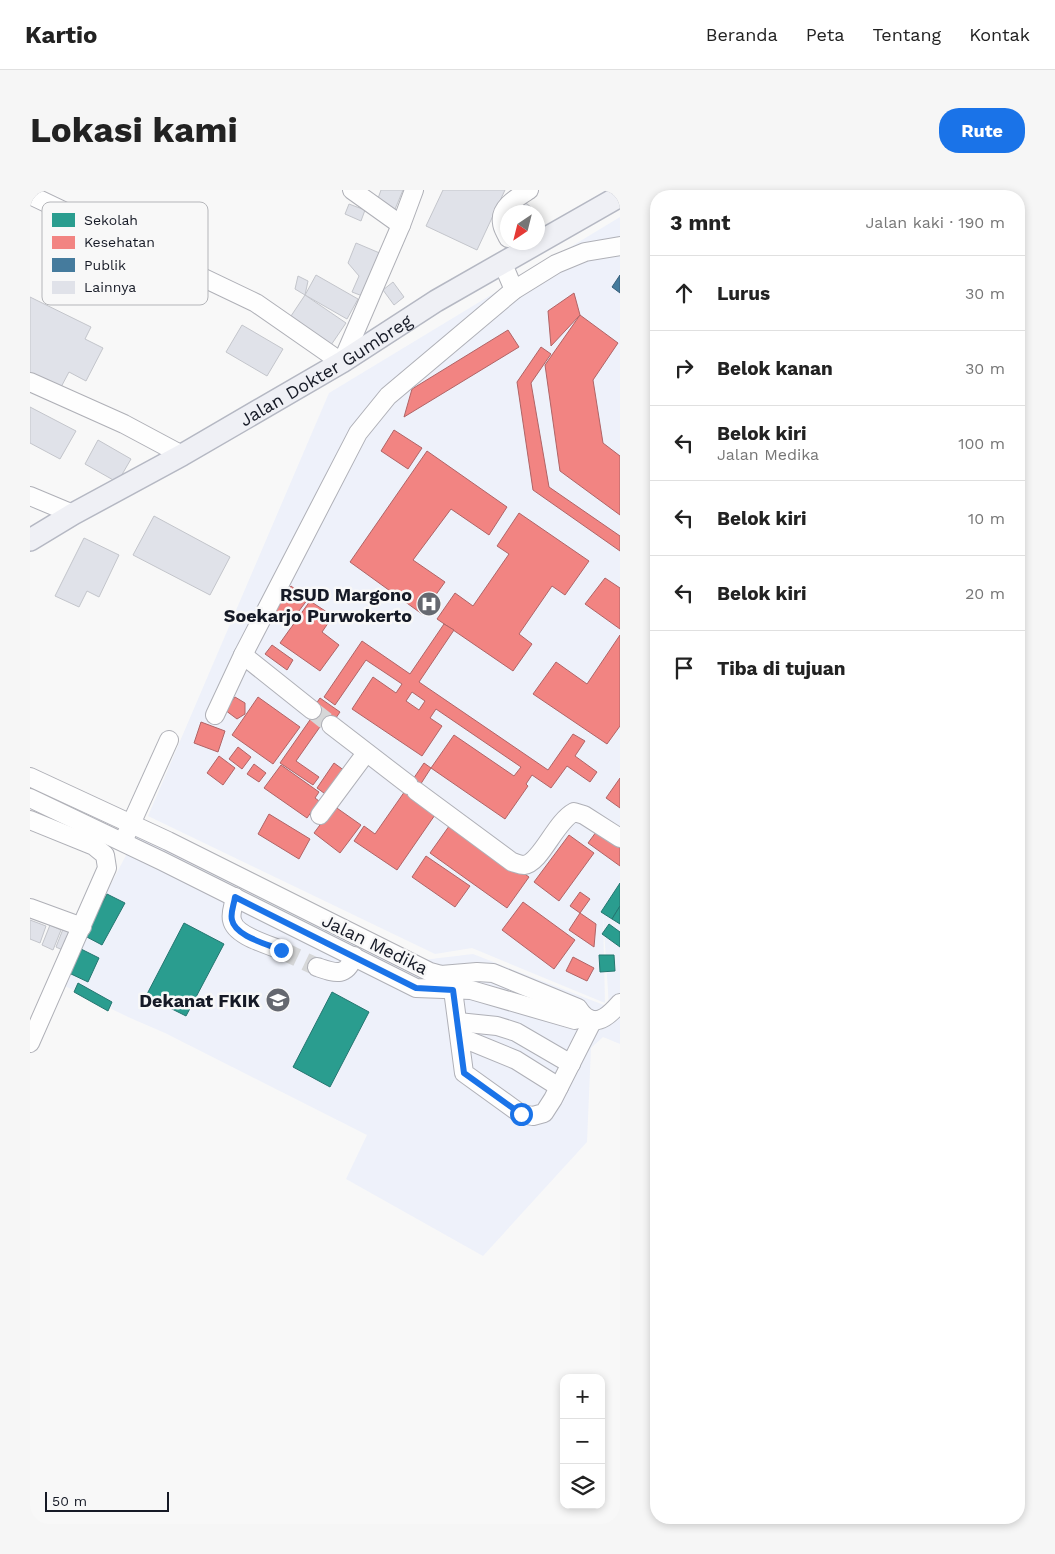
<!DOCTYPE html>
<html lang="id">
<head>
<meta charset="utf-8">
<style>
  :root { --surface:#fff; --page:#f6f6f6; --text:#222; --muted:#767676; --line:#e0e0e0; --accent:#1a73e8 }
  body { margin:0; font-family:"Work Sans",sans-serif; background:var(--page); color:var(--text) }
  .controls { position:absolute; right:15px; bottom:15px; display:grid; overflow:hidden; border-radius:10px; box-shadow:0 2px 8px #0003 }
  .controls button { width:45px; height:45px; display:grid; place-items:center; padding:0; border:0; border-bottom:1px solid var(--line); background:var(--surface); color:var(--text); font:25px sans-serif }
  .compass { position:absolute; left:470px; top:15px; width:45px; height:45px; border-radius:50%; background:var(--surface); box-shadow:0 2px 8px #0003; rotate:215deg }
  .scale { position:absolute; left:15px; bottom:12px; width:124px; box-sizing:border-box; padding-left:5px; border:2px solid #161a26; border-top:0; font-size:14px; line-height:18px; white-space:nowrap; color:#161a26; -webkit-text-stroke:4px #f8f8f8; paint-order:stroke }
  .stop { position:absolute; width:15px; height:15px; margin:-11px; border:4px solid #1a73e8; border-radius:50%; background:#fff }
  .stop.end { background:#1a73e8; border-color:#fff; box-shadow:0 1px 5px #0008 }
  .list { margin:0; padding:0; list-style:none }
  h2 { display:flex; justify-content:space-between; align-items:center; height:65px; margin:0; padding:0 20px; font-size:21px }
  h2 small { font-size:16px; font-weight:400; color:var(--muted) }
  .list li { display:grid; grid-template-columns:32px 1fr auto; gap:15px; align-items:center; box-sizing:border-box; height:75px; padding:0 20px; border-top:1px solid var(--line) }
  .list b { display:block; font-size:19px; white-space:nowrap }
  .list p { margin:0; font-size:16px; white-space:nowrap; color:var(--muted) }
  .list em { font-size:16px; font-style:normal; color:var(--muted) }
  .icon { flex:none; width:28px; height:28px; fill:none; stroke:currentColor; stroke-width:2; stroke-linecap:round; stroke-linejoin:round }
  .map { position:relative; flex:none; width:590px; height:1334px; overflow:hidden; border-radius:20px }
  header { display:flex; align-items:center; gap:30px; box-sizing:border-box; height:70px; padding:0 25px; background:var(--surface); border-bottom:1px solid var(--line) }
  header strong { font-size:24px }
  nav { display:flex; gap:28px; margin-inline-start:auto; font-size:18px }
  .intro { display:flex; align-items:center; justify-content:space-between; box-sizing:border-box; height:120px; padding:0 30px }
  h1 { margin:0; font-size:35px }
  .button { padding:12px 22px; border-radius:20px; background:var(--accent); color:#fff; font-size:18px; font-weight:700 }
  main { display:flex; gap:30px; padding:0 30px }
  aside { flex:1; background:var(--surface); border-radius:20px; box-shadow:0 2px 8px #0003 }
  .map>svg:first-child { display:block }
  .built { fill:#eef1fa }
  .schools { fill:#2a9d8f; stroke:#247670 }
  .health { fill:#f28482; stroke:#b06466; fill-rule:evenodd }
  .public { fill:#457b9d; stroke:#375e79 }
  .building { fill:#e0e2e9; stroke:#c3c5cb }
  .lines { fill:none; stroke-linecap:round; stroke-linejoin:round }
  .minor-tunnel { stroke:#d6d7d8; stroke-width:18; stroke-dasharray:18 9; stroke-linecap:butt }
  .minor-casing { stroke:#afb0b7; stroke-width:20 }
  .major-casing { stroke:#b5b8c3; stroke-width:24 }
  .minor { stroke:#fefefe; stroke-width:18 }
  .major { stroke:#eff0f5; stroke-width:21 }
  .route { stroke:#1a73e8; stroke-width:6 }
  .labels { text-anchor:middle; dominant-baseline:central; stroke-width:5; stroke-linejoin:round; paint-order:stroke }
  .street-label { font-size:18px; fill:#161a26; stroke:#f8f8f8 }
  .poi-label { font-size:18px; font-weight:bold; fill:#161a26; stroke:#f8f8f8; text-anchor:end }
  .key { fill:#f8f8f8; stroke:#b4b5b9; stroke-width:1 }
  .key-label { font-size:14px; fill:#161a26 }
</style>
</head>
<body>
<header>
<strong>Kartio</strong>
<nav><a>Beranda</a><a>Peta</a><a>Tentang</a><a>Kontak</a></nav>
</header>
<div class="intro"><h1>Lokasi kami</h1><a class="button">Rute</a></div>
<main>
<div class="map">
<svg width="590" height="1334" viewBox="0 0 590 1334">
  <rect width="100%" height="100%" fill="#f8f8f8"/>
  <path class="built" d="M590,27V854L573,847L561,858L557,952L453,1066L316,989L337,945L135,843L98,827L29,793L114,631L393,770L443,764L579,817L573,724L575,813L442,758L405,764L118,626L299,203Z"/>
  <g class="schools">
    <path d="M590,693V716L582,729L571,722Z"/>
    <path d="M77,704L95,713L72,755L55,746Z"/>
    <path d="M590,716V734L582,729Z"/>
    <path d="M154,733L194,754L156,826L116,806Z"/>
    <path d="M579,734L590,742V757L572,744Z"/>
    <path d="M51,759L69,768L58,792L39,783Z"/>
    <path d="M569,765H584L585,781L570,782Z"/>
    <path d="M48,793L82,812L78,821L44,802Z"/>
    <path d="M302,802L339,822L300,897L263,877Z"/>
  </g>
  <g class="health">
    <path d="M544,103L550,125L521,156L518,121Z"/>
    <path d="M550,125L588,153L563,190L573,253L590,266V325L530,281L515,175Z"/>
    <path d="M478,140L489,157L374,227L382,199Z"/>
    <path d="M511,157L521,164L501,193L519,297L590,346V361L503,300L487,192Z"/>
    <path d="M364,240L392,258L378,279L351,261Z"/>
    <path d="M397,261L477,317L459,345L421,319L383,370L415,392L392,424L320,372Z"/>
    <path d="M489,323L559,371L535,405L522,396L489,444L502,454L483,481L407,429L425,403L443,416L479,364L467,356Z"/>
    <path d="M575,388L590,398V439L555,414Z"/>
    <path d="M261,396L278,409L259,434L242,422Z"/>
    <path d="M280,411L303,426L292,442L309,455L290,481L250,453Z"/>
    <path d="M414,434L424,440L389,492L518,580L543,544L555,551L545,566L567,582L560,592L537,576L521,598L502,585L496,594L498,596L475,629L401,578L424,545L484,586L491,577L406,519L400,528L412,536L392,566L322,519L343,487L366,503L372,494L336,470L305,515L294,507L332,451L380,484ZM382,502L395,511L389,520L376,511Z"/>
    <path d="M590,445V536L577,554L503,504L526,472L557,494Z"/>
    <path d="M242,455L263,470L257,480L235,464Z"/>
    <path d="M205,507L215,513V524L207,529L195,520Z"/>
    <path d="M228,507L270,537L243,574L202,545Z"/>
    <path d="M290,508L310,522L299,538L279,524Z"/>
    <path d="M282,527L292,534L266,571L289,587L283,595L250,573Z"/>
    <path d="M171,532L195,541L188,562L164,553Z"/>
    <path d="M208,557L221,567L212,579L199,569Z"/>
    <path d="M189,566L205,578L193,595L177,583Z"/>
    <path d="M304,573L315,581L298,606L287,598Z"/>
    <path d="M394,573L401,578L383,606L375,601Z"/>
    <path d="M224,574L236,583L229,592L217,584Z"/>
    <path d="M251,575L289,602L285,608L289,611L277,628L234,598Z"/>
    <path d="M590,588V618L576,608Z"/>
    <path d="M375,601L407,622L367,680L324,651L334,636L345,644Z"/>
    <path d="M304,616L331,635L310,663L284,643Z"/>
    <path d="M239,624L280,649L269,669L228,644Z"/>
    <path d="M422,632L499,687L477,718L400,663Z"/>
    <path d="M569,638L590,653V676L558,653Z"/>
    <path d="M539,645L564,663L529,711L504,692Z"/>
    <path d="M396,666L440,696L425,717L382,687Z"/>
    <path d="M550,702L560,709L550,723L540,716Z"/>
    <path d="M493,712L545,750L524,779L472,740Z"/>
    <path d="M550,723L566,734L564,757L539,740Z"/>
    <path d="M543,767L564,778L557,791L536,781Z"/>
  </g>
  <path class="public" d="M590,85V103L582,97Z"/>
  <g class="building">
    <path d="M351,0H373L363,24L346,14Z"/>
    <path d="M413,0H475L447,60L396,36Z"/>
    <path d="M494,11L506,22H483Z"/>
    <path d="M319,14L335,20L331,31L315,24Z"/>
    <path d="M326,53L352,64L335,107L322,102L329,86L318,73Z"/>
    <path d="M286,85L328,109L317,129L275,105Z"/>
    <path d="M268,86L278,91L275,105L265,99Z"/>
    <path d="M363,92L374,107L364,115L353,100Z"/>
    <path d="M275,105L316,133L299,158L259,129Z"/>
    <path d="M0,107L61,137L55,149L73,158L56,191L39,182L30,199L0,184Z"/>
    <path d="M212,135L253,159L237,186L196,162Z"/>
    <path d="M0,217L46,241L30,269L0,253Z"/>
    <path d="M68,250L101,269L90,288L85,291L55,274Z"/>
    <path d="M124,326L200,367L180,405L103,365Z"/>
    <path d="M54,348L89,365L69,407L57,401L49,417L25,406Z"/>
    <path d="M0,730L16,736L10,753L0,749Z"/>
    <path d="M35,734L49,740L39,763L26,757Z"/>
    <path d="M20,735L31,740L23,760L12,755Z"/>
  </g>
  <g class="lines">
    <g class="minor-tunnel">
      <path d="M282,520L301,535"/>
      <path d="M251,760L287,777"/>
    </g>
    <defs>
      <g id="minor">
        <path d="M322,0L371,35"/>
        <path d="M0,5L226,113L311,172"/>
        <path d="M478,48C476,43 472,38 472,33C469,17 488,7 499,0"/>
        <path d="M473,74L484,100"/>
        <path d="M312,172L371,35L384,0"/>
        <path d="M0,192L94,234L152,265"/>
        <path d="M0,306L43,324"/>
        <path d="M213,465L282,520"/>
        <path d="M185,525L213,465L328,243L358,206L484,100L526,74L555,62L590,56"/>
        <path d="M301,535L379,595"/>
        <path d="M0,587L138,651L400,782L411,785L447,782L463,783L548,818C550,821 553,825 556,827C569,837 582,822 590,813"/>
        <path d="M386,601L482,672C486,673 490,675 494,675C511,673 525,632 544,622L554,625L590,648"/>
        <path d="M0,608L132,671L386,798L441,800L545,830L555,827"/>
        <path d="M290,625L336,563"/>
        <path d="M0,630L64,656L75,665L77,678L0,853"/>
        <path d="M96,645L139,550"/>
        <path d="M205,707C204,715 200,723 202,730C205,746 237,754 251,760"/>
        <path d="M0,718L52,737"/>
        <path d="M287,777C305,783 316,788 324,766"/>
        <path d="M423,788V800L434,883L491,924L503,926L514,923L523,909L563,830"/>
        <path d="M428,832L467,836L486,842L541,874"/>
        <path d="M430,847L486,870L529,897"/>
      </g>
      <g id="major">
        <path id="s1" d="M0,350L43,324L152,265L312,172L406,111L590,6"/>
      </g>
    </defs>
    <use href="#minor" class="minor-casing"/>
    <use href="#major" class="major-casing"/>
    <use href="#minor" class="minor"/>
    <use href="#major" class="major"/>
  </g>
  <g class="lines">
    <path class="route" d="M251,760C237,754 205,746 202,730C200,723 204,715 205,707L386,798L423,800L434,883L491,924"/>
  </g>
  <defs>
    <symbol id="hospital-disc" viewBox="-11 -11 22 22"><circle r="9.5" fill="#656870" stroke="#f8f8f8"/><path d="M-5-5h3v3.5h4V-5h3V5h-3V1.5h-4V5h-3Z" fill="#fff"/></symbol>
    <symbol id="university-disc" viewBox="-11 -11 22 22"><circle r="9.5" fill="#656870" stroke="#f8f8f8"/><path d="M0-5L7-2L0 1L-7-2ZM-4 1L0 2.5L4 1V4Q0 6-4 4Z" fill="#fff"/></symbol>
  </defs>
  <g fill-rule="evenodd">
    <use href="#hospital-disc" x="385" y="400" width="28" height="28"/>
    <use href="#university-disc" x="234" y="796" width="28" height="28"/>
  </g>
  <g class="labels">
    <g class="street-label">
      <text stroke="none"><textPath href="#s1" startOffset="341">Jalan Dokter Gumbreg</textPath></text>
      <text transform="translate(345 754) rotate(26)">Jalan Medika</text>
    </g>
    <g class="poi-label">
      <text x="382" y="404">RSUD Margono<tspan x="382" dy="21">Soekarjo Purwokerto</tspan></text>
      <text x="230" y="810">Dekanat FKIK</text>
    </g>
  </g>
  <rect x="12" y="12" width="166" height="103" rx="8" class="key"/>
  <rect x="22" y="23" width="23" height="14" fill="#2a9d8f"/>
  <rect x="22" y="46" width="23" height="13" fill="#f28482"/>
  <rect x="22" y="68" width="23" height="14" fill="#457b9d"/>
  <rect x="22" y="91" width="23" height="13" fill="#e0e2e9"/>
  <g class="key-label">
    <text x="54" y="35">Sekolah</text>
    <text x="54" y="57">Kesehatan</text>
    <text x="54" y="80">Publik</text>
    <text x="54" y="102">Lainnya</text>
  </g>
</svg>
<div class="controls">
<button>+</button>
<button>−</button>
<button><svg class="icon" aria-label="layers" viewBox="0 0 24 24"><path d="M12 4l9 5-9 5-9-5zM3 14l9 5 9-5"/></svg></button>
</div>
<svg class="compass" viewBox="-18 -18 36 36"><path d="M0-13l5 13h-10z" fill="#e53935"/><path d="M0 13l5-13h-10z" fill="#767676"/></svg>
<div class="scale">50 m</div>
<div class="stop" style="left:491px;top:924px"></div>
<div class="stop end" style="left:251px;top:760px"></div>
</div>
<aside>
<h2>3 mnt<small>Jalan kaki · 190 m</small></h2>
<ul class="list">
<li><svg class="icon" aria-label="ahead" viewBox="0 0 24 24"><path d="M12 20V5M6 11l6-6 6 6"/></svg><div><b>Lurus</b></div><em>30 m</em></li>
<li><svg class="icon" aria-label="right" viewBox="0 0 24 24"><path d="M7 20v-9h11M14 6l5 5-5 5"/></svg><div><b>Belok kanan</b></div><em>30 m</em></li>
<li><svg class="icon" aria-label="left" viewBox="0 0 24 24"><path d="M17 20v-9H6M10 6l-5 5 5 5"/></svg><div><b>Belok kiri</b><p>Jalan Medika</p></div><em>100 m</em></li>
<li><svg class="icon" aria-label="left" viewBox="0 0 24 24"><path d="M17 20v-9H6M10 6l-5 5 5 5"/></svg><div><b>Belok kiri</b></div><em>10 m</em></li>
<li><svg class="icon" aria-label="left" viewBox="0 0 24 24"><path d="M17 20v-9H6M10 6l-5 5 5 5"/></svg><div><b>Belok kiri</b></div><em>20 m</em></li>
<li><svg class="icon" aria-label="arrive" viewBox="0 0 24 24"><path d="M6 21V4h12l-3 4 3 4H6"/></svg><div><b>Tiba di tujuan</b></div></li>
</ul>
</aside>
</main>
</body>
</html>
